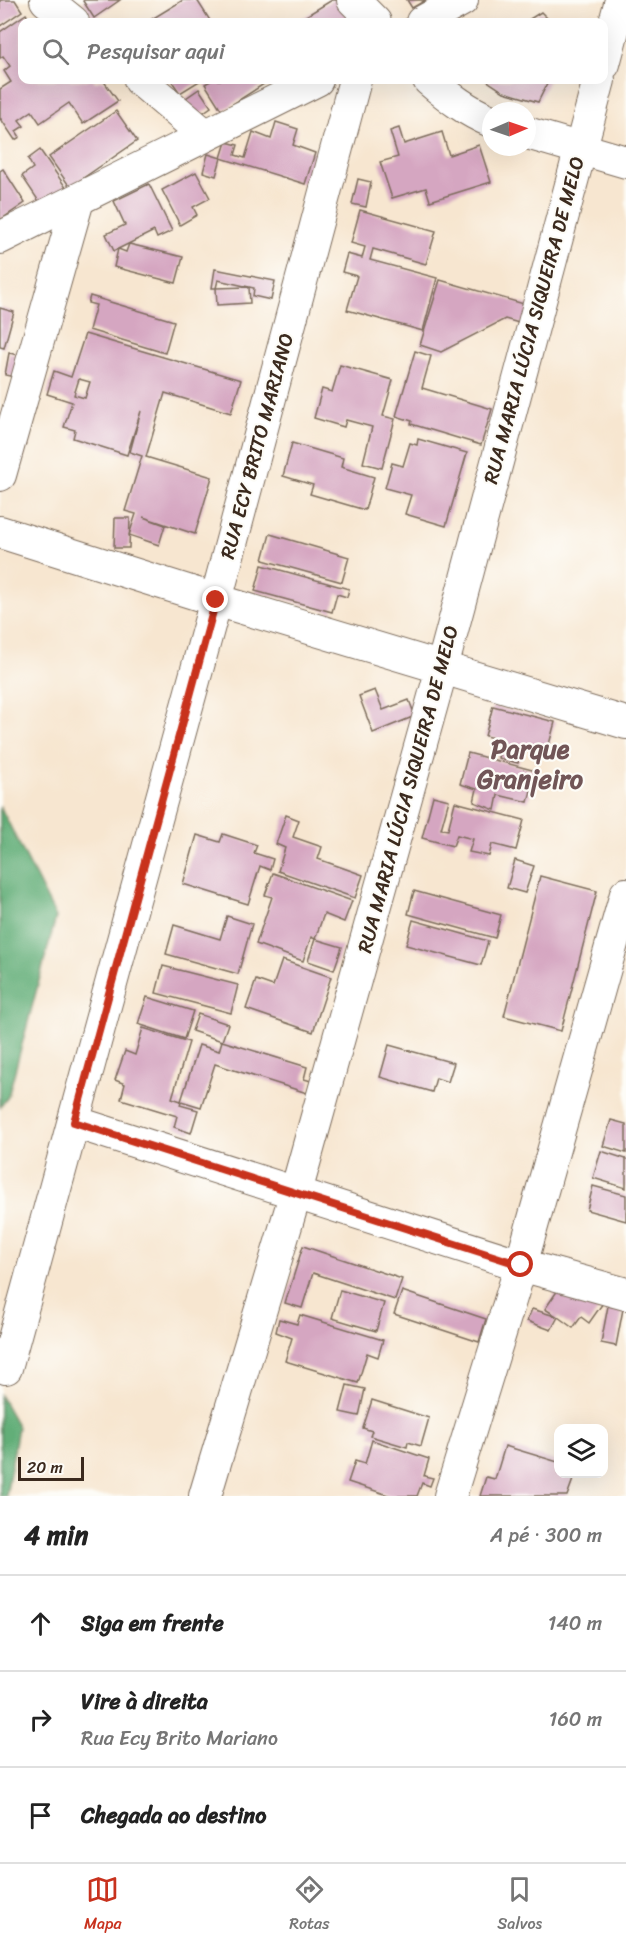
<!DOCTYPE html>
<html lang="pt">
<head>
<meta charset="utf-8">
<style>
  :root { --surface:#fff; --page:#f6f6f6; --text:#222; --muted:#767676; --line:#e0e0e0; --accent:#c8321e }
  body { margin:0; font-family:Sriracha,sans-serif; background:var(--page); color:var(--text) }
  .controls { position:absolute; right:18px; bottom:18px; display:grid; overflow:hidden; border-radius:12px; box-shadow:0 6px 24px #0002 }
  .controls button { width:54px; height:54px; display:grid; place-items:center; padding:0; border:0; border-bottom:2px solid var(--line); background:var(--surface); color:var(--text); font:30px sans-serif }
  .compass { position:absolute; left:482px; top:102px; width:54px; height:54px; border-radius:50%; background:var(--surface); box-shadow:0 6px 24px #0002; rotate:88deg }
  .scale { position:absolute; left:18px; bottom:15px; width:66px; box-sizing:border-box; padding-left:6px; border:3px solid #3b2a1e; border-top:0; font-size:16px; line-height:21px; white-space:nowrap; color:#3b2a1e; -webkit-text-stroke:4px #fdfcf7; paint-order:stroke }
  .stop { position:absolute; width:18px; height:18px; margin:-14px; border:4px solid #c8321e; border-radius:50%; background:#fff }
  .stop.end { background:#c8321e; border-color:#fff; box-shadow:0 2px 6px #0008 }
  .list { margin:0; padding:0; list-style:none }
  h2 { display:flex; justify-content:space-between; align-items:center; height:78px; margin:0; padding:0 24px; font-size:26px }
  h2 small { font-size:20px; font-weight:400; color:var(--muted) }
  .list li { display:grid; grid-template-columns:39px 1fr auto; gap:18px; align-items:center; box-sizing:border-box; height:96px; padding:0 24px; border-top:2px solid var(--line) }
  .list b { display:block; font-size:22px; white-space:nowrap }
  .list p { margin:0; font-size:20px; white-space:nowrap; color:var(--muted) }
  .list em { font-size:20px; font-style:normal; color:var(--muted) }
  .icon { flex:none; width:33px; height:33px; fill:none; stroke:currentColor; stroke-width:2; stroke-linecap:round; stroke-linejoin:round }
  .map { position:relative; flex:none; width:626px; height:1496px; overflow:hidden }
  .search { position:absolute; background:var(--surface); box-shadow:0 6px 24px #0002; left:18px; right:18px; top:18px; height:66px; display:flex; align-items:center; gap:15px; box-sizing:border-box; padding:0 21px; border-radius:12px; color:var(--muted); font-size:22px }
  .sheet { height:366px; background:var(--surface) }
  nav { display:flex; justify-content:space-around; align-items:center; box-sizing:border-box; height:84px; border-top:2px solid var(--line); background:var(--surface); font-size:16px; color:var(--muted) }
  nav a { display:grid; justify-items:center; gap:3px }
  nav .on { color:var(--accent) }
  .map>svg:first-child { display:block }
  .forest { fill:#62ae78; stroke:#4e6c4b; stroke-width:1.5 }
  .building { fill:#d5a6c1; fill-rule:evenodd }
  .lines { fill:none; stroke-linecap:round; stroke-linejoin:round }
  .minor-casing { stroke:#7d6c5c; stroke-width:34 }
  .minor { stroke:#fff; stroke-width:32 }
  .route { stroke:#c8321e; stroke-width:8 }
  .labels { text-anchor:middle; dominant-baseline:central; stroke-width:4.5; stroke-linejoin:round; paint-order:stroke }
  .street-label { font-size:20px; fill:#3b2a1e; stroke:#fdfcf7 }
  .district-label { font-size:26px; font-weight:bold; fill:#715557; stroke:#fdfcf7 }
</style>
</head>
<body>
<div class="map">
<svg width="626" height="1496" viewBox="0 0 626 1496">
  <rect width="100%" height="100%" fill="#fdfcf7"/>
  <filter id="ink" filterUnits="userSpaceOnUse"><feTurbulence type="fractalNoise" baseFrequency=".0167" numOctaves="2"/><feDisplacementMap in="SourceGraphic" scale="12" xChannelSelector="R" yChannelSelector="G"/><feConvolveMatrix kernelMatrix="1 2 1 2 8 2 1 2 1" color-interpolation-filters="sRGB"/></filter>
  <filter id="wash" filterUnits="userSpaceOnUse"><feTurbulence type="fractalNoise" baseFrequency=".008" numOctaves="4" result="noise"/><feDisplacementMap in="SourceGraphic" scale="24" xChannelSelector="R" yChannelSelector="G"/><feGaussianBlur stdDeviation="1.35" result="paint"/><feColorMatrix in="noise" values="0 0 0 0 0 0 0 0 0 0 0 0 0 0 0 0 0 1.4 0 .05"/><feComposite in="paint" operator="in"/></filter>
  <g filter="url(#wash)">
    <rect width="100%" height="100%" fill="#f7e6d0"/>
    <g class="forest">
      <path d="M0,806L56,917L8,1097L0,1107Z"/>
      <path d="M0,1395L18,1427L6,1496H0Z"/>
    </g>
    <g id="blocks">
      <g class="building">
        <path d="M0,0H15L22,11L0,26Z"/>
        <path d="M84,0H120L94,18L83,1Z"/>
        <path d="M183,0H197L211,22H147Z"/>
        <path d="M332,0H337L352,22H296Z"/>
        <path d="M407,0H426L412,8Z"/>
        <path d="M541,12L551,22H525Z"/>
        <path d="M26,14L31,22H22V80H93L95,82L103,80L118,101L83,124L69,103L40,123L32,111L19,120L24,126L16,131L20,137L15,140L1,119L0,120V89L11,82L4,71L10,66L3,56L0,58V32Z"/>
        <path d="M171,80H201L180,93Z"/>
        <path d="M212,80H270L222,111L205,84Z"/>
        <path d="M486,80H549L538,102L504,92Z"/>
        <path d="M199,89L211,107L198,116L186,98Z"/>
        <path d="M116,111L137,141L70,187L49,157Z"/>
        <path d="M276,122L298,129L293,145L315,153L305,184L221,158L226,142L238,145L235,155L245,158L253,132L271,139Z"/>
        <path d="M399,128L404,144L442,132L449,155L479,145L491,182L430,201L426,188L392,198L380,162L398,157L390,131Z"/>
        <path d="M40,150L67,189L42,206L22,176L33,168L28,159Z"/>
        <path d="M208,154L221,158L216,176L203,172Z"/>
        <path d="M3,169L25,203L0,220V171Z"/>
        <path d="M196,172L210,198L193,207L197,215L180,225L162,190Z"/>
        <path d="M358,179L371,182L366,207L352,204Z"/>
        <path d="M149,184L172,231L157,238L154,231L118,249L126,252L129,244L183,257L176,283L114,267L118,249L114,251L106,234L125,225L114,201Z"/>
        <path d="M360,210L436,231L426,264L373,249L370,260L437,278L423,331L347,310L357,276L342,272L347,254L362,258L365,247L351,243Z"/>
        <path d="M215,269L275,281L271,300L253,296L254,288L249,287L250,303L217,305L216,288H212ZM218,280L249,287L216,288Z"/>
        <path d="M440,280L531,306L526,325L505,319L441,352L420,345Z"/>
        <path d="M90,296L174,321L165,353L89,330L96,305L88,303Z"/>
        <path d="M0,308L14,312L4,348L0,347Z"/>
        <path d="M85,334L241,380L231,413L165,393L146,457L212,477L195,534L143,517L165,525L159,545L129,535L136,514L125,511L142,456L130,452L141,411L127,455L73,438L75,430L64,427L72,402L47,394L54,371L71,377ZM79,379L90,382L85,398L74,395Z"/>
        <path d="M415,351L431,356L422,388L492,409L481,445L411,424L412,421L396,416Z"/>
        <path d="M9,353L19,355L15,377L5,375Z"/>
        <path d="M340,365L393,380L383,416L395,419L382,468L363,463L372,427L346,420L344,427L314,418L322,389L332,392Z"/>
        <path d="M418,439L467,453L446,526L405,514L411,495L385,488L392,463L403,466L410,443L417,445Z"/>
        <path d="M292,443L343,458L341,467L374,477L365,510L310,494L313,485L283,476Z"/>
        <path d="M115,518H130L129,548H114Z"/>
        <path d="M270,534L349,557L342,582L263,560Z"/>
        <path d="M262,565L349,589L347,597L337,594L332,612L255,591Z"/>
        <path d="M375,690L383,710L409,700L415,716L373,733L359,696Z"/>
        <path d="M493,706L555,722L547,752L522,746L518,763L498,758L502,740L485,736Z"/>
        <path d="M468,753L536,771L528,802L498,795L495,810L474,802L477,789L460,784Z"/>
        <path d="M433,796L449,800L441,829L448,830L455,802L524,820L516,850L492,844L489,856L469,852L473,839L457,835L453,846L422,838Z"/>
        <path d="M286,815L299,820L293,837L322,847L318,859L363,875L355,898L278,871L285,848L276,844Z"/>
        <path d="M223,834L257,845L254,853L273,859L270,870L260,866L248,904L183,884L197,835L220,842Z"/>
        <path d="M515,860L534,866L525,893L507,888Z"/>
        <path d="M273,873L352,901L344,922L324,914L315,939L311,937L303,961L256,944L272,897L265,895Z"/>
        <path d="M540,876L597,891L561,1031L504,1016Z"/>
        <path d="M414,891L501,915L495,938L408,914Z"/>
        <path d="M227,916L252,924L238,974L166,954L174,925L220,939Z"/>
        <path d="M413,920L488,941L481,965L406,945Z"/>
        <path d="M315,939L342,947L334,970L308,961Z"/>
        <path d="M282,960L331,977L313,1032L246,1009L256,980L273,986Z"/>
        <path d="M163,966L238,985L231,1013L156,993Z"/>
        <path d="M147,997L193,1011L184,1039L138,1024Z"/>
        <path d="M198,1014L228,1024L222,1041L192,1031Z"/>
        <path d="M143,1028L189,1042L172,1098L181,1101L199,1045L219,1051L222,1041L307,1067L304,1079L311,1081L307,1093L215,1064L201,1107L181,1101L180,1105L198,1110L191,1133L174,1127L177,1116L121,1099L125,1084L115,1080L125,1051L135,1055Z"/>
        <path d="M389,1045L454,1063L448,1082L436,1078L432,1092L380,1077Z"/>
        <path d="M611,1120L626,1124V1153L603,1146Z"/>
        <path d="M601,1151L626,1159V1188L593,1178Z"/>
        <path d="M593,1186L626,1195V1221L587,1210Z"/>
        <path d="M303,1246L402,1279L395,1300L313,1273L302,1308L285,1303Z"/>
        <path d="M562,1284L603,1303L589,1323L581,1317L573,1328L558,1317L551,1330L527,1321L532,1309L558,1317L545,1309Z"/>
        <path d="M340,1290L384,1303L376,1331L332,1318Z"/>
        <path d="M402,1291L486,1319L479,1342L394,1314Z"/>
        <path d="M608,1306L623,1309L616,1346L601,1343Z"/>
        <path d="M300,1315L383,1340L378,1357L367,1353L358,1383L285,1361L292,1338L276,1332L279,1319L297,1324Z"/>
        <path d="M347,1385L365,1389L359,1416L340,1412Z"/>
        <path d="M372,1400L429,1418L421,1446L408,1442L407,1447L370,1436L372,1431L363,1428Z"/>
        <path d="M372,1440L429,1459L424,1476L433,1478L430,1486L422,1483L417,1496H391L348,1482L355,1461L365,1464Z"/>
        <path d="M505,1446L558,1462V1474H575L567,1496H480L486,1477L495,1479Z"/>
      </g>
    </g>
  </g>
  <g filter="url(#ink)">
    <use href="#blocks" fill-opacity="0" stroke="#7d6c5c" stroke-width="1.5"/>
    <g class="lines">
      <defs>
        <g id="minor">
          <path d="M46,0L73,22"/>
          <path d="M353,0L375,22"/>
          <path d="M422,22L462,0"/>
          <path d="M604,64L621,0"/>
          <path d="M140,80L205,135"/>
          <path d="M429,80C449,97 467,111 491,121"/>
          <path d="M527,133L626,162"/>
          <path d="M0,238L317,80"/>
          <path d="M0,475L78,200"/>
          <path d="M0,532L216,600L626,723"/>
          <path d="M74,1122L521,1265L626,1294"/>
          <path d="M6,1368L216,600L355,80"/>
          <path d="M205,1496L296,1192L442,668L599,80"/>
          <path d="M450,1496L521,1265L626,894"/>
        </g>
      </defs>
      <use href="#minor" class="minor-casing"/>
      <use href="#minor" class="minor"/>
    </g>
  </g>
  <g class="lines" filter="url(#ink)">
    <path class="route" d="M216,600L74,1122L521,1265"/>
  </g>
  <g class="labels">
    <g class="street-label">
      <text transform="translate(534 320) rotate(-75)">RUA MARIA LÚCIA SIQUEIRA DE MELO</text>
      <text transform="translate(257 446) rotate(-75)">RUA ECY BRITO MARIANO</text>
      <text transform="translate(408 789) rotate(-75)">RUA MARIA LÚCIA SIQUEIRA DE MELO</text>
    </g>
    <g class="district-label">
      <text x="530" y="749">Parque<tspan x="530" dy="30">Granjeiro</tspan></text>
    </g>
  </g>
</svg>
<div class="controls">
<button><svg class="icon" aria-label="layers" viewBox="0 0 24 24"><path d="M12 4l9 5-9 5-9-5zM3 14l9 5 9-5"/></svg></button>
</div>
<svg class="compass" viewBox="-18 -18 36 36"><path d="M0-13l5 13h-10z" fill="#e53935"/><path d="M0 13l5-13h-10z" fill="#767676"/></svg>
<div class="scale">20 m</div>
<div class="stop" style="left:521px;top:1265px"></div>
<div class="stop end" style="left:216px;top:600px"></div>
<div class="search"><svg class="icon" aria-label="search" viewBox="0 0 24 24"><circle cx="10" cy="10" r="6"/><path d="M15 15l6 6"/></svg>Pesquisar aqui</div>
</div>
<section class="sheet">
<h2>4 min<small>A pé · 300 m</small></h2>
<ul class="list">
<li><svg class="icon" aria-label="ahead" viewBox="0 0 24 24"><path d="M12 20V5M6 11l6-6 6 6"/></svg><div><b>Siga em frente</b></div><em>140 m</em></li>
<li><svg class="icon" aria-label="right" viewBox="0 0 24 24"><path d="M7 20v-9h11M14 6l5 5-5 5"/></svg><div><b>Vire à direita</b><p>Rua Ecy Brito Mariano</p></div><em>160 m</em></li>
<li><svg class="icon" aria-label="arrive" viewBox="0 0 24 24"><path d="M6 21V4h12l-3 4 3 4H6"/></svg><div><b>Chegada ao destino</b></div></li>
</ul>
</section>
<nav>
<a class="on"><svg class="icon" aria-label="map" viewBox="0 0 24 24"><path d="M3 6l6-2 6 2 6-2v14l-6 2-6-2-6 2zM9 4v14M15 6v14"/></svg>Mapa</a>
<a><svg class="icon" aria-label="directions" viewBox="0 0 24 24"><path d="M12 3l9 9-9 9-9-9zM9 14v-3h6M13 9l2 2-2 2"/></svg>Rotas</a>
<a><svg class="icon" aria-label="saved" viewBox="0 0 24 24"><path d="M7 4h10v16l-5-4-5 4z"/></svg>Salvos</a>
</nav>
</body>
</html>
